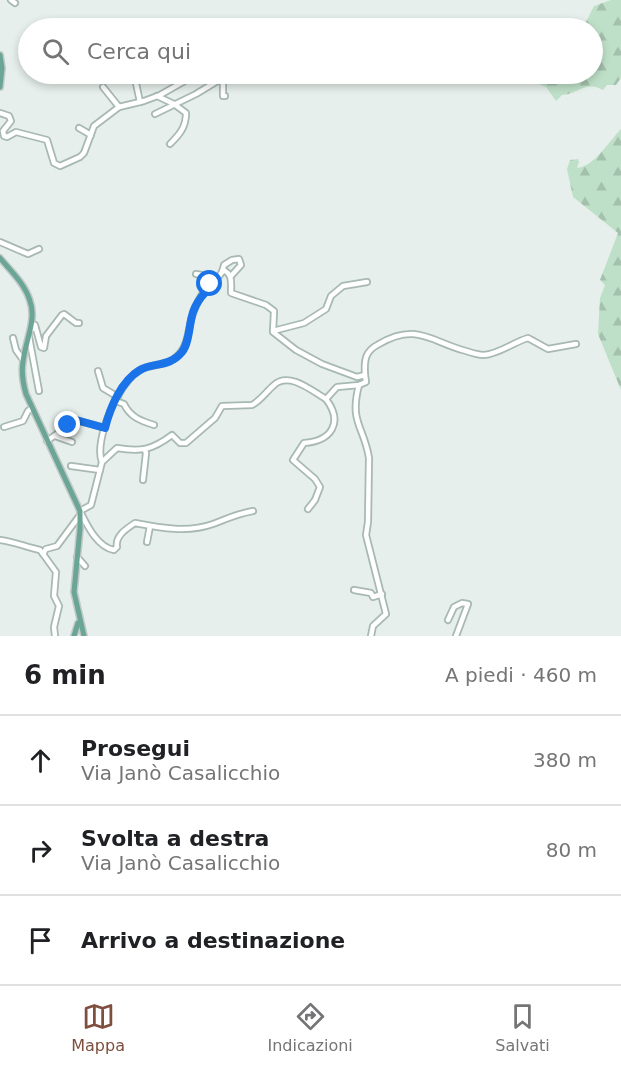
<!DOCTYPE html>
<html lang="it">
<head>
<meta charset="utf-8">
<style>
  :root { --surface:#fff; --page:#f6f6f6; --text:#202124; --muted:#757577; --line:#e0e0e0; --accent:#7f4e3f }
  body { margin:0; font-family:"DejaVu Sans",sans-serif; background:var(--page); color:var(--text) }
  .stop { position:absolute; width:18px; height:18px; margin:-14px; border:4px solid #1a73e8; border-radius:50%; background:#fff }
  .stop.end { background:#1a73e8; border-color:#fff; box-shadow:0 2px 6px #0008 }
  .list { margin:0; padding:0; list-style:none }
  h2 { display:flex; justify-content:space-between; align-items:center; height:78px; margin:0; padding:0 24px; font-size:26px }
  h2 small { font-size:20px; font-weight:400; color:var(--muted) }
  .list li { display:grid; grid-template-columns:39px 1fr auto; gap:18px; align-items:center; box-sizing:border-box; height:90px; padding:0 24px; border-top:2px solid var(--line) }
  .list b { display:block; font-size:22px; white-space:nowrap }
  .list p { margin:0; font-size:20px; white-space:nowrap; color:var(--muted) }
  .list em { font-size:20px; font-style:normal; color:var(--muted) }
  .icon { flex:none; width:33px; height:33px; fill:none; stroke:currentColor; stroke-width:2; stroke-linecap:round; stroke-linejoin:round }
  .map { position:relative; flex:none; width:621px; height:636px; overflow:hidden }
  .search { position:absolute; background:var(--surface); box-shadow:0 3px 9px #0003; left:18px; right:18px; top:18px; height:66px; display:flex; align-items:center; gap:15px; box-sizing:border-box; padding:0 21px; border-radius:33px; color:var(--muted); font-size:22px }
  .sheet { height:348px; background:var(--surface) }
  nav { display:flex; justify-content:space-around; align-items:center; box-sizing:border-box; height:84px; border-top:2px solid var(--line); background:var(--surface); font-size:16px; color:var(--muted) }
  nav a { display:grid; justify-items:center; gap:3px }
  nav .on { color:var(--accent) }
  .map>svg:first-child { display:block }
  .forest { fill:url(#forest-firs) }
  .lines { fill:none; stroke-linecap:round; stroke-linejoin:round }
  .minor-casing { stroke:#a8b8b2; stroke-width:8 }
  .major-casing { stroke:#c2cac8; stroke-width:8 }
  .minor { stroke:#fff; stroke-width:4.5 }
  .major { stroke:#6aa596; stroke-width:5 }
  .route { stroke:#1a73e8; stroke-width:8 }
</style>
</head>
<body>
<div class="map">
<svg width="621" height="636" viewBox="0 0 621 636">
  <defs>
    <pattern id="forest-firs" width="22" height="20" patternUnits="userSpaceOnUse" patternTransform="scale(1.5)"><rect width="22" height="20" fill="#bfe0c8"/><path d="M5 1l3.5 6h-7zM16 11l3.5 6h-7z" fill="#a4c1ad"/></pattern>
  </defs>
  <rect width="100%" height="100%" fill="#e6efeb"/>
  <g class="forest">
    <path d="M611,0H621V78L616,85H607L603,90C586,80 578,94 562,95L556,101L546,87L536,83L538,78L544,77L543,74H592V28H583L594,6Z"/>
    <path d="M621,129V390L598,334L600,298L605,285L600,280L618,233L573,197L567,169L570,160L578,159L579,162L577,168C595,166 609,141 621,129Z"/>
  </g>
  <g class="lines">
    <defs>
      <g id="minor">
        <path d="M11,0L15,3"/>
        <path d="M134,74L140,102"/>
        <path d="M103,87L119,107"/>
        <path d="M157,96L174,104L186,113C186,127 180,134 170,144"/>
        <path d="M0,113L9,116L11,121L3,131L4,136L7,137L16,132L47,140L54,163L60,166L80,157L84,153L94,126L119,107L144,101L160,95L197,74"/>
        <path d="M155,114L196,94L219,80H223V96H225"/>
        <path d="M79,128L91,135"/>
        <path d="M0,242L28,254L39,249"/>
        <path d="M222,272L224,265L232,260L239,259L241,265L231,276"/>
        <path d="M196,274L207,276L209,278L206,287L213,283"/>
        <path d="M32,329L35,325L41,347L44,348L46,336L62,315L64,314L76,323H79"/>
        <path d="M273,331L304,323L326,309L331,296L343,286L367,282"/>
        <path d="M29,337L39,391"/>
        <path d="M13,338L16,350L23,360"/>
        <path d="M98,371L103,388L118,397"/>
        <path d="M365,375C364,360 365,351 379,344C417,322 431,342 466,351C472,353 478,355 484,355C499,354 514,342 528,338L548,349L576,344"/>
        <path d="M359,385C349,423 364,426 369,458L368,522L366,535L386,614L373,626L371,636"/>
        <path d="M116,401L124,404C130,417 141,421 154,425"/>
        <path d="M4,427L23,421L28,411L32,408"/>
        <path d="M55,436L72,442"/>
        <path d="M47,441L76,420L105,428"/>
        <path d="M102,462C93,441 120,378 142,369C156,363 172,366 182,350C190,339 188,323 194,311C196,306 199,299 202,294C210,285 217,282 223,270C233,274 231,283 231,293L266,305L274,311L273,332L296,350L322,364L357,377L365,375L366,382L359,385L337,387L326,399C312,391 289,371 274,385C266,392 261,400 252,405L222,406L215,418L186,443H180L172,435C152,450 141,452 117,448L102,462L91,505L80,511C87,525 97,547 114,550L117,547C115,536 126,529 135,523C161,528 188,533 213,524C229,518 236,514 253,511"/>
        <path d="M71,466L100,470"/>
        <path d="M143,480L146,453L145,450"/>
        <path d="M308,509L315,500L320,487L315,479L293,460L304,443C331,441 344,423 326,399"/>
        <path d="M0,540C15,542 26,547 40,550L43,554"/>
        <path d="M147,542L150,526"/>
        <path d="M77,557L85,566"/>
        <path d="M354,590L371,593L373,597L382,594"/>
        <path d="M448,620L454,607L462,603L468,604L456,636"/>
        <path d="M55,636L54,627L59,606L54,596L56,572L43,554L46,549L57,546L80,515"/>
      </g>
      <g id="major">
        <path d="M0,55L2,68L0,87"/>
        <path d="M0,258C11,271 25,284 30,301C37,320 25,342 23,362C21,373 23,383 26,394L80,511V529L74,592L84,636"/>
        <path d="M74,636L78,623"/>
      </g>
    </defs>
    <use href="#minor" class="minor-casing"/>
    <use href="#major" class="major-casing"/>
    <use href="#minor" class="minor"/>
    <use href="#major" class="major"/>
  </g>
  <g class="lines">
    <path class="route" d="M68,425L76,420L105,428C110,408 121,381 140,370C153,362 169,368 182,352C189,343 189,327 192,316C195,302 205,292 215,283L210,284"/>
  </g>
</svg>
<div class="stop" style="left:210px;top:284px"></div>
<div class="stop end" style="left:68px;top:425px"></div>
<div class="search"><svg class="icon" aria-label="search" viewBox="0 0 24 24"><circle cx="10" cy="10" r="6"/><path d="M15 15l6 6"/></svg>Cerca qui</div>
</div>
<section class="sheet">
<h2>6 min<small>A piedi · 460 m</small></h2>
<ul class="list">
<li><svg class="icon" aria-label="ahead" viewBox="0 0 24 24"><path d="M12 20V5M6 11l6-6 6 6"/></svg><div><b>Prosegui</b><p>Via Janò Casalicchio</p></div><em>380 m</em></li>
<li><svg class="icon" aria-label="right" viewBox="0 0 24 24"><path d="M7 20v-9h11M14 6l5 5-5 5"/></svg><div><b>Svolta a destra</b><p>Via Janò Casalicchio</p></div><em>80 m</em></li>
<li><svg class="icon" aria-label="arrive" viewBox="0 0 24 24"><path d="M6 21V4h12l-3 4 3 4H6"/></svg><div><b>Arrivo a destinazione</b></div></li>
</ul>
</section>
<nav>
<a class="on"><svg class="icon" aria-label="map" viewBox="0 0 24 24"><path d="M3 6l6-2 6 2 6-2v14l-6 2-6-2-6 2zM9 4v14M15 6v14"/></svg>Mappa</a>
<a><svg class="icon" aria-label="directions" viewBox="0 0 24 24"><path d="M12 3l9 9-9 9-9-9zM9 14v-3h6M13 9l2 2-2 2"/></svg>Indicazioni</a>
<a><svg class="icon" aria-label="saved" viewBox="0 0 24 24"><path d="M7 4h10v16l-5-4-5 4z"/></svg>Salvati</a>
</nav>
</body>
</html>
